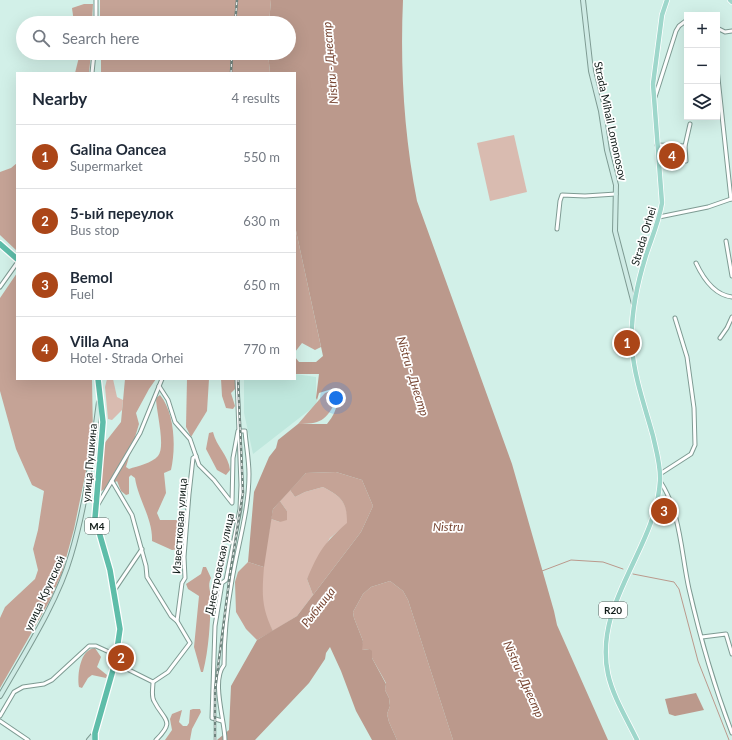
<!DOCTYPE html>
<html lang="en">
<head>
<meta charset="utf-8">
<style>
  :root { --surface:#fff; --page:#f6f6f7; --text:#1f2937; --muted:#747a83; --line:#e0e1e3; --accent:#ab4618 }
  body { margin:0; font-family:Lato,sans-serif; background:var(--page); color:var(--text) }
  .controls { position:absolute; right:12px; top:12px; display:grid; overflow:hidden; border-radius:0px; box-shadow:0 4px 16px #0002 }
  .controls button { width:36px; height:36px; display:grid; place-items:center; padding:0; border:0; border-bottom:1px solid var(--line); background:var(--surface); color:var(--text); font:20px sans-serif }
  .you { position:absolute; left:336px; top:398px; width:14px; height:14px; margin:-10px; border:3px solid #fff; border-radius:50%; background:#1a73e8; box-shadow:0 0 0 6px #1a73e833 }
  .badge { display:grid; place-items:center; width:26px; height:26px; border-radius:50%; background:var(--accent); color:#fff; font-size:13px; font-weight:700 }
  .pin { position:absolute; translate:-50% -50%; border:2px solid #fff; box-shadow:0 1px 4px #0006 }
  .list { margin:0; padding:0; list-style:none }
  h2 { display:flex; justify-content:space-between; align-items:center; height:52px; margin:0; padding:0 16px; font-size:17px }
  h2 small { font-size:13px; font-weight:400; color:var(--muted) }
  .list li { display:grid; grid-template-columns:26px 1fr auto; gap:12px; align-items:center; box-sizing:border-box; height:64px; padding:0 16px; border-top:1px solid var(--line) }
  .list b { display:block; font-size:15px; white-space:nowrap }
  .list p { margin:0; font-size:13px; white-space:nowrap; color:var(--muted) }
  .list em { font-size:13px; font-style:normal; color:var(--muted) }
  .icon { flex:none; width:22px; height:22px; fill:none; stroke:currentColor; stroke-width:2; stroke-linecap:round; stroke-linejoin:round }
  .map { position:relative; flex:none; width:732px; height:740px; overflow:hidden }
  .search { position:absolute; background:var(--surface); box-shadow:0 4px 16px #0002; left:16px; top:16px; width:280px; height:44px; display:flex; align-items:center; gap:10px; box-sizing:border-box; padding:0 14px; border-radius:22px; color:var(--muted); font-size:15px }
  .panel { position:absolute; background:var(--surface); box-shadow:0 4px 16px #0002; left:16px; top:72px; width:280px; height:308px; border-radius:0px }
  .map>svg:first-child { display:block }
  .built { fill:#bfe7dd }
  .green { fill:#d9bbb0 }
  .forest { fill:#c5a396 }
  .water { fill:#bb998c }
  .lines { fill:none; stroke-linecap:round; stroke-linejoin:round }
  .stream { stroke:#bb998c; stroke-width:1 }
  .street-casing { stroke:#7e9b93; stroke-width:5 }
  .secondary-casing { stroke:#7e9b93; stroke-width:6 }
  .primary-casing { stroke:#fff; stroke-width:6 }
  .highway-casing { stroke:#fff; stroke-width:8 }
  .street { stroke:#fff; stroke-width:3 }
  .secondary { stroke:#cfebe5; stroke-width:4 }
  .primary { stroke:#9ed7cb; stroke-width:4.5 }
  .highway { stroke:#5ebda9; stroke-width:5.5 }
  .rail-casing { stroke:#6f847e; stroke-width:2.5 }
  .rail { stroke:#fff; stroke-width:1; stroke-dasharray:3; stroke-linecap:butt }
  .labels { text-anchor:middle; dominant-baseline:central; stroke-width:3.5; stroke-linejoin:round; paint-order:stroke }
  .shield { fill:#fff; stroke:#58605e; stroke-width:1 }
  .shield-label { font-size:10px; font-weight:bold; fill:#111c19 }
  .street-label { font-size:11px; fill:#111c19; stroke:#fff }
  .water-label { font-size:12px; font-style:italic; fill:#794835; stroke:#fff }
</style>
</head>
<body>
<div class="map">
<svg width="732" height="740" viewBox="0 0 732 740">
  <rect width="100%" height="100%" fill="#d2f0e8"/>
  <path class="built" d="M295,374L316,377V398L317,400L316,405L253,454L244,413V379H295Z"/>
  <g class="green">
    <path d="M514,135L527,192L490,201L477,143Z"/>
    <path d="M107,379H113L117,397L123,400L122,410L112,420L108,419L105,387Z"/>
    <path d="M323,487C342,497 347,502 348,523L330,538L307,579L313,595L297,616L273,631C270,625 266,620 264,614C256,584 267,548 271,519L280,522L287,511L280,501L290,490L295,497L305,492Z"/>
  </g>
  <g class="forest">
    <path d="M100,0H271L269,23H100Z"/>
    <path d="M84,4H93L92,23H74L72,8Z"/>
    <path d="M80,53H91L89,73H75Z"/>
    <path d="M101,53H268L270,73H101Z"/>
    <path d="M17,163V251L0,235V172L11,168Z"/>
    <path d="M295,226L321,347L315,350L302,343L295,352Z"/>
    <path d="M17,273V379H92L93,437L74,529L62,573L49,602L0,688V618L5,607L35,579L38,570L33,549L38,530L44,491L32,485L16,449L0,391V298Z"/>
    <path d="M125,379H156L149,389L136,413L139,424L126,467L129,469C138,466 152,463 158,456C166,446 156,411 156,398L160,395C175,413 176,448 171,470L164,473L166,493L157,513L160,520H181V542L178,549L172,550L152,541C153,519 138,499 135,478L131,475L129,477V494L126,495L121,491L117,481L100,492L99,488L103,445L121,422Z"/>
    <path d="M187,379H209L207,411L191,437L186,427Z"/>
    <path d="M221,379H235V389L231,393L235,406L233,409L226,408L222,396Z"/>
    <path d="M330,391L335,395L336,400C327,421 319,424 298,424L325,393Z"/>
    <path d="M213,432C216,446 229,456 230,470L226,475L217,470L206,449L209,433Z"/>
    <path d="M336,472L362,480L373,506L361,532L313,595L307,579C319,551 324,543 347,523C347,502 342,497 323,487L305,492L295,497L290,490L306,473Z"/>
    <path d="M280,501L287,511V520L280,522L271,519L273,509Z"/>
    <path d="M248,562L264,567C262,593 261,607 273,631L257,640L246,629L236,612L235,582L238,572Z"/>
    <path d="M203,567H206L211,578C207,586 211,591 211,599C210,623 209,649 203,672H201L194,647L199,596L188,589L186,584L201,574Z"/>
    <path d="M390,581L403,591L408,600L453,740H397L389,722L387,714L390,706L389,698L385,690L386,683L372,658L370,649L362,650L361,647L363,641L354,618L353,612L363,594L371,587Z"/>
    <path d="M95,648L101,657L97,667L107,675L106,678L92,675L88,678L82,688L79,687C77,675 80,649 95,648Z"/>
    <path d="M193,709H200L201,712L192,729L190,740H165L172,730L170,719L172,714L182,710L179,722L183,726H187L189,723L190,710Z"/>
  </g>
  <g class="water">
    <path d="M271,0H403C400,67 404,135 417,201L512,464L554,611L557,625L608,740H453L408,600L403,591L390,581L371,587L363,594L353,612L354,618L363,641L362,650L370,649L372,651V658L386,684L385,690L389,698L390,706L387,714L389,722L397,740H372L356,711L341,671L330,647L326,653L325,659L309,683L255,740H217L229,730L231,686L257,640L297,616L361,532L373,506L362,480L336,472L306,473L273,509L264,567L248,562L254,492L269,457L276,448L278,440L298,424H327C336,413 340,402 335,388L319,393L317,400L316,398L319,374H295V357L299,362H316L323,356L295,226V73H270L268,53H289V23H269Z"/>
    <path d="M696,693L704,710L675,716L669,714L665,699Z"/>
  </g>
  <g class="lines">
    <g class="stream">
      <path d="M542,571L571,560L603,562L623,569"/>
      <path d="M633,574L674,582L679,589L698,661L729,740"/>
    </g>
    <defs>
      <g id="street">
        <path d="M96,23V0"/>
        <path d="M717,28L725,32L732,31"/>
        <path d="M717,69L731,199"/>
        <path d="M92,73L94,53"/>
        <path d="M655,97L676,31L679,26L687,20"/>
        <path d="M657,145L685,146"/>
        <path d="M686,161L685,146L690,124"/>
        <path d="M659,217L708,207L731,199"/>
        <path d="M557,229L560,201L562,195L585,196L616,194"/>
        <path d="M726,241L732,276"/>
        <path d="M696,263C703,278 714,295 732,297"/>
        <path d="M0,287L17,263"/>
        <path d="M720,338L727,328L732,317"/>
        <path d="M159,386L168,400L175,422L190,439L199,465L214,480L232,503L233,458L238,431H245C246,445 249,460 249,474C249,510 238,544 232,580C227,608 224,637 224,665C211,681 225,721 225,740"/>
        <path d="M660,474L691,454L695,445L694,408L687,357L675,318"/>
        <path d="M112,481L132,515L146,566L147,577L171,616L177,621"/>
        <path d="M660,481C681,513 681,553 689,589C700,637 714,686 732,733"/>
        <path d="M97,506L140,433L162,379"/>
        <path d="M115,589L142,549"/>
        <path d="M702,637L726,634L732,654"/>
        <path d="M115,663L153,682C153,688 151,696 154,701C164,721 176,720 156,740"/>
        <path d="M153,682L168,672L190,643L177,621L182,583L185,578L184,557L189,494L193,458L196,456"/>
        <path d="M0,716L14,692L23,687L44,684L52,680L89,646H96L107,651"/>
        <path d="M0,721L28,740"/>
        <path d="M222,721L212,718L215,626L222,583L226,580L240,509L241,485L237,379"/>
      </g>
      <g id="secondary">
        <path d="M583,0L591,71L601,111L607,150L616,185L615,231L634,304"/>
        <path d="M0,696C24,654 58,601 71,555C86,505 92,453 99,402"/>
        <path d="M89,740L95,733"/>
      </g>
      <g id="primary">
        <path d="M730,0L732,2"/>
        <path d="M637,740C627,719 613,697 608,674C593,603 656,549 660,481C661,466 656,450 653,436C645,407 634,377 632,347C630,317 637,284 646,255C652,237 659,221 662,203L653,84L662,15L667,0"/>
      </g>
      <g id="highway">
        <path d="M0,244L17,259"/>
        <path d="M95,740V733L115,663L120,629L110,570L95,518L103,422L98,379"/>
      </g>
    </defs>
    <use href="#street" class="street-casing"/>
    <use href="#secondary" class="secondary-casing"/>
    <use href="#primary" class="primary-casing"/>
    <use href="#highway" class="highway-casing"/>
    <use href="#street" class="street"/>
    <use href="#secondary" class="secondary"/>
    <use href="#primary" class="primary"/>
    <use href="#highway" class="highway"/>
    <defs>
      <g id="rail">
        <path d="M235,23L237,0"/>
        <path d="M231,73L232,53"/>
        <path d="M215,740V690L230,574L243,493L238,379"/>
      </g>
    </defs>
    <use href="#rail" class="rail-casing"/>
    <use href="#rail" class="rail"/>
  </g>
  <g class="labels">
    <g class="shield">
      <rect x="85" y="518" width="24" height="16" rx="3"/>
      <rect x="599" y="602" width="28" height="16" rx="3"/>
    </g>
    <g class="shield-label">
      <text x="97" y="526">M4</text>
      <text x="613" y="610">R20</text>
    </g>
    <g class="street-label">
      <text transform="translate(611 121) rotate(78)">Strada Mihail Lomonosov</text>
      <text transform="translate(643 236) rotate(-73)">Strada Orhei</text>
      <text transform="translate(89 463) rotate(-85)">улица Пушкина</text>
      <text transform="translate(179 526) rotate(-86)">Известковая улица</text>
      <text transform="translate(219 564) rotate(-78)">Днестровская улица</text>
      <text transform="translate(44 593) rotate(-65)">улица Крупской</text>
    </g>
    <g class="water-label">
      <text transform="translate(330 63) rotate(-95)">Nistru - Днестр</text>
      <text transform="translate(413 376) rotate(73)">Nistru - Днестр</text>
      <text x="448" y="526">Nistru</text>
      <text transform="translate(318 607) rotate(-52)">Рыбница</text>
      <text transform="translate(524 679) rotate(66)">Nistru - Днестр</text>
    </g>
  </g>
</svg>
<div class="controls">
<button>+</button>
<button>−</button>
<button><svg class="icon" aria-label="layers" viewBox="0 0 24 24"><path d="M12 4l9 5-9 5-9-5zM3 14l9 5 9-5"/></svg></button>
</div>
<div class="you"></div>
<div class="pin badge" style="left:627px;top:343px">1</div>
<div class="pin badge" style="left:121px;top:658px">2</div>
<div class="pin badge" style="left:664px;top:511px">3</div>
<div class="pin badge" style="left:672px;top:156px">4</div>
<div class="search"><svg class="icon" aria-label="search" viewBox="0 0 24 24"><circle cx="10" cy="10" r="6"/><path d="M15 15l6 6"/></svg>Search here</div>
<section class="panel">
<h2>Nearby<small>4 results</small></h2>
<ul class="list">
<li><span class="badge">1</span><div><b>Galina Oancea</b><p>Supermarket</p></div><em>550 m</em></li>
<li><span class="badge">2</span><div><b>5-ый переулок</b><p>Bus stop</p></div><em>630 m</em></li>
<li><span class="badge">3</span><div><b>Bemol</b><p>Fuel</p></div><em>650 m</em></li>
<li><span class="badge">4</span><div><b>Villa Ana</b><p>Hotel · Strada Orhei</p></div><em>770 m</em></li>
</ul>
</section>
</div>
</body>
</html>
